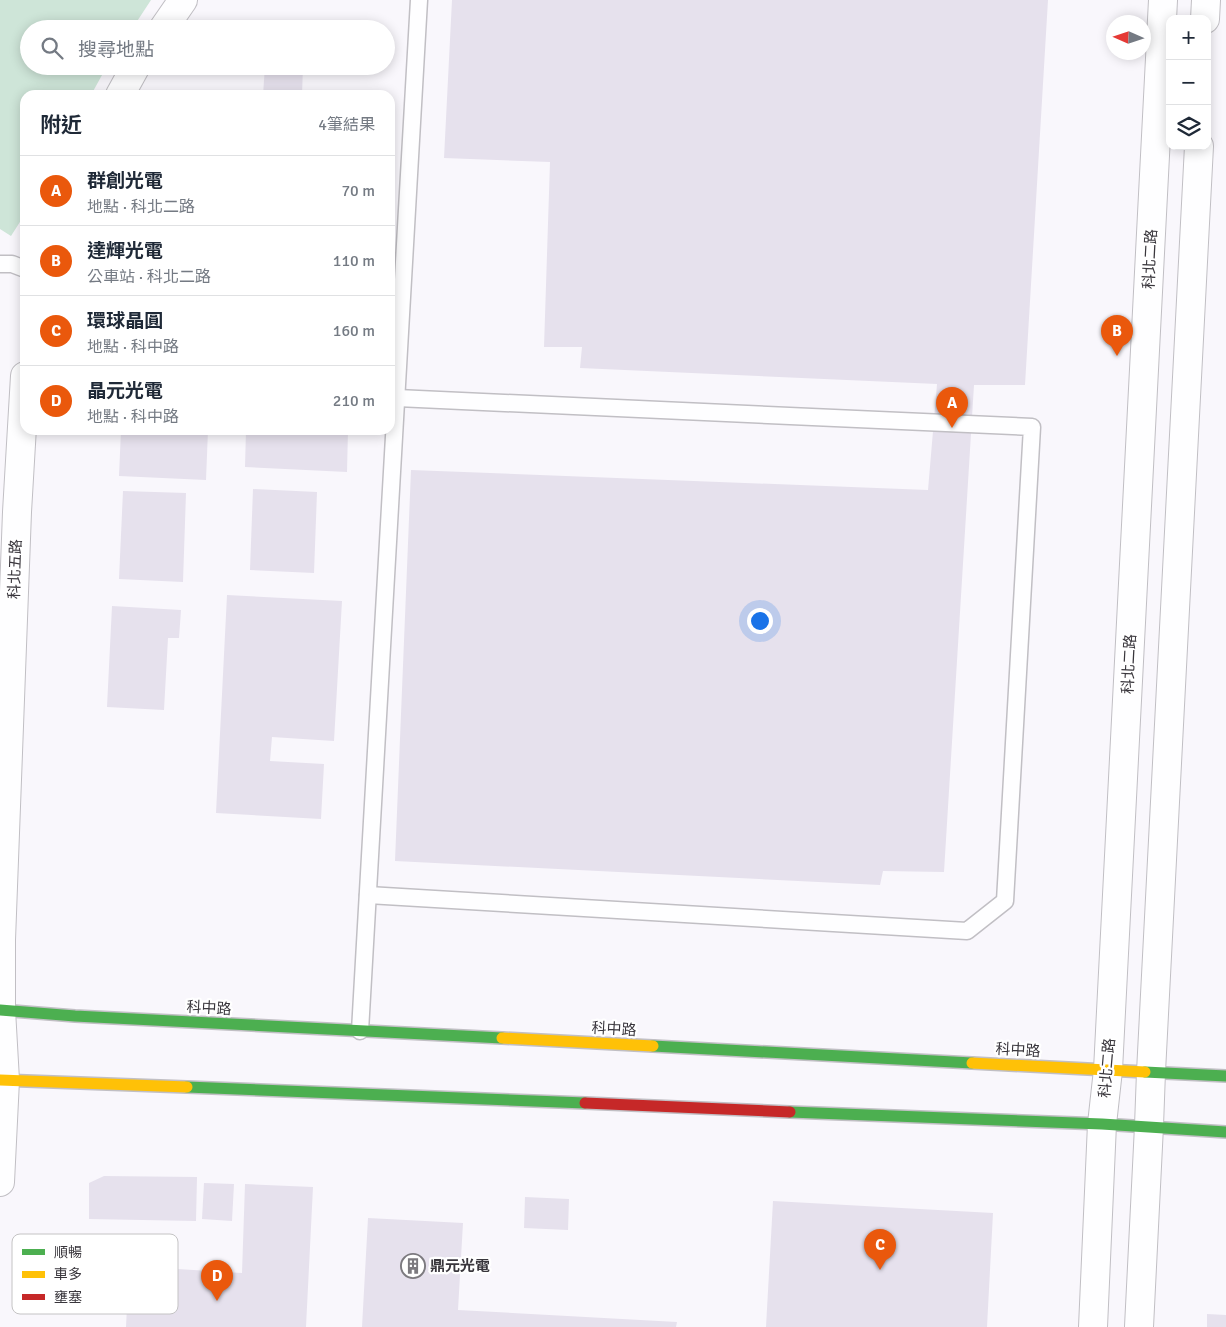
<!DOCTYPE html>
<html lang="zh-TW">
<head>
<meta charset="utf-8">
<style>
  :root { --surface:#fff; --page:#f6f6f7; --text:#1f2937; --muted:#747a83; --line:#e0e1e3; --accent:#ea580c }
  body { margin:0; font-family:Signika,"Noto Sans TC",sans-serif; background:var(--page); color:var(--text) }
  .controls { position:absolute; right:15px; top:15px; display:grid; overflow:hidden; border-radius:10px; box-shadow:0 2px 12px #0003 }
  .controls button { width:45px; height:45px; display:grid; place-items:center; padding:0; border:0; border-bottom:1px solid var(--line); background:var(--surface); color:var(--text); font:25px sans-serif }
  .compass { position:absolute; left:1106px; top:15px; width:45px; height:45px; border-radius:50%; background:var(--surface); box-shadow:0 2px 12px #0003; rotate:273deg }
  .you { position:absolute; left:759px; top:620px; width:18px; height:18px; margin:-12px; border:4px solid #fff; border-radius:50%; background:#1a73e8; box-shadow:0 0 0 8px #1a73e833 }
  .badge { display:grid; place-items:center; width:32px; height:32px; border-radius:50%; background:var(--accent); color:#fff; font-size:16px; font-weight:700 }
  .pin { position:absolute; translate:-50% -41px; filter:drop-shadow(0 1px 2px #0008) }
  .pin::after { content:''; position:absolute; top:26px; width:18px; height:15px; background:inherit; clip-path:polygon(0 0,100% 0,50% 100%) }
  .list { margin:0; padding:0; list-style:none }
  h2 { display:flex; justify-content:space-between; align-items:center; height:65px; margin:0; padding:0 20px; font-size:21px }
  h2 small { font-size:16px; font-weight:400; color:var(--muted) }
  .list li { display:grid; grid-template-columns:32px 1fr auto; gap:15px; align-items:center; box-sizing:border-box; height:70px; padding:0 20px; border-top:1px solid var(--line) }
  .list b { display:block; font-size:19px; white-space:nowrap }
  .list p { margin:0; font-size:16px; white-space:nowrap; color:var(--muted) }
  .list em { font-size:16px; font-style:normal; color:var(--muted) }
  .icon { flex:none; width:28px; height:28px; fill:none; stroke:currentColor; stroke-width:2; stroke-linecap:round; stroke-linejoin:round }
  .map { position:relative; flex:none; width:1226px; height:1327px; overflow:hidden }
  .search { position:absolute; background:var(--surface); box-shadow:0 2px 12px #0003; left:20px; top:20px; width:375px; height:55px; display:flex; align-items:center; gap:12px; box-sizing:border-box; padding:0 18px; border-radius:28px; color:var(--muted); font-size:19px }
  .panel { position:absolute; background:var(--surface); box-shadow:0 2px 12px #0003; left:20px; top:90px; width:375px; height:345px; border-radius:15px }
  .map>svg:first-child { display:block }
  .green { fill:#cee5d8 }
  .building { fill:#e6e1ed }
  .lines { fill:none; stroke-linecap:round; stroke-linejoin:round }
  .lane-casing { stroke:#c1bfc4; stroke-width:19 }
  .street-casing { stroke:#c1bfc4; stroke-width:30 }
  .fast-casing { stroke:#c1bfc4; stroke-width:14 }
  .slow-casing { stroke:#c1bfc4; stroke-width:14 }
  .jam-casing { stroke:#c1bfc4; stroke-width:14 }
  .lane { stroke:#fefeff; stroke-width:16 }
  .street { stroke:#fefeff; stroke-width:28 }
  .fast { stroke:#4caf50; stroke-width:11 }
  .slow { stroke:#ffc107; stroke-width:11 }
  .jam { stroke:#c62828; stroke-width:11 }
  .labels { text-anchor:middle; dominant-baseline:central; stroke-width:4.5; stroke-linejoin:round; paint-order:stroke }
  .street-label { font-size:15px; fill:#39363c; stroke:#fff }
  .poi-label { font-size:15px; font-weight:bold; fill:#39363c; stroke:#fff; text-anchor:start }
  .key { fill:#fff; stroke:#c4c3c4; stroke-width:1 }
  .key-label { font-size:14px; fill:#39363c }
</style>
</head>
<body>
<div class="map">
<svg width="1226" height="1327" viewBox="0 0 1226 1327">
  <rect width="100%" height="100%" fill="#f9f7fc"/>
  <path class="green" d="M0,0H151L132,29H29V66H107L91,95H25V214L11,236L0,229Z"/>
  <g class="building">
    <path d="M452,0H1048L1025,385H974L944,872L883,871L880,885L395,861L411,470L928,490L937,384L580,368L582,347H544L550,162L444,158Z"/>
    <path d="M267,21L305,22L304,29H267Z"/>
    <path d="M265,66H303L302,95H263Z"/>
    <path d="M121,430H208L206,480L119,476Z"/>
    <path d="M246,430H348L347,472L245,467Z"/>
    <path d="M253,489L317,492L314,573L250,570Z"/>
    <path d="M123,491L186,493L183,582L119,579Z"/>
    <path d="M227,595L342,601L334,741L272,737L270,761L324,764L321,819L216,813Z"/>
    <path d="M112,606L181,610L179,638H168L164,710L107,707Z"/>
    <path d="M104,1176L197,1177L196,1221L89,1219V1183Z"/>
    <path d="M204,1183L234,1184L232,1221L202,1219Z"/>
    <path d="M245,1184L313,1187L306,1327H126L129,1266L242,1273Z"/>
    <path d="M525,1197L569,1199L568,1230L524,1228Z"/>
    <path d="M773,1201L993,1213L987,1327H766Z"/>
    <path d="M368,1218L463,1223L458,1310L677,1322L676,1327H362Z"/>
    <path d="M1207,1314L1226,1315V1327H1207Z"/>
  </g>
  <g class="lines">
    <defs>
      <g id="lane">
        <path d="M0,264H12L25,269"/>
        <path d="M368,895L967,931L1005,901L1032,427L397,398"/>
        <path d="M360,1031L419,0"/>
      </g>
      <g id="street">
        <path d="M1205,19L1206,0"/>
        <path d="M163,29L183,0"/>
        <path d="M120,95L136,66"/>
        <path d="M0,1182L5,1080L1,1010V940L17,512L25,376"/>
        <path d="M1093,1327L1102,1124L1108,1070L1163,0"/>
        <path d="M1139,1327L1149,1126L1151,1072L1199,146"/>
      </g>
      <g id="fast">
        <path d="M0,1010L75,1016L502,1038"/>
        <path d="M653,1046L972,1063"/>
        <path d="M1145,1072L1226,1076"/>
        <path d="M187,1087L585,1103"/>
        <path d="M790,1112L1102,1124L1226,1132"/>
      </g>
      <g id="slow">
        <path d="M502,1038L653,1046"/>
        <path d="M972,1063L1145,1072"/>
        <path d="M0,1080L187,1087"/>
      </g>
      <path id="jam" d="M585,1103L790,1112"/>
    </defs>
    <use href="#lane" class="lane-casing"/>
    <use href="#street" class="street-casing"/>
    <use href="#fast" class="fast-casing"/>
    <use href="#slow" class="slow-casing"/>
    <use href="#jam" class="jam-casing"/>
    <use href="#lane" class="lane"/>
    <use href="#street" class="street"/>
    <use href="#fast" class="fast"/>
    <use href="#slow" class="slow"/>
    <use href="#jam" class="jam"/>
  </g>
  <defs>
    <symbol id="building-ring" viewBox="-11 -11 22 22"><circle r="9.5" fill="#fff" stroke="#7c7a7f" stroke-width="1.5"/><path d="M-4-6H4V6H1V3H-1V6H-4ZM-2.5-4.3h1.7v1.8h-1.7ZM.8-4.3h1.7v1.8H.8ZM-2.5-1h1.7V.8h-1.7ZM.8-1h1.7V.8H.8Z" fill="#7c7a7f"/></symbol>
  </defs>
  <g fill-rule="evenodd">
    <use href="#building-ring" x="399" y="1252" width="28" height="28"/>
  </g>
  <g class="labels">
    <g class="street-label">
      <text transform="translate(1150 259) rotate(-87)">科北二路</text>
      <text transform="translate(15 569) rotate(-88)">科北五路</text>
      <text transform="translate(1129 664) rotate(-87)">科北二路</text>
      <text transform="translate(209 1008) rotate(3)">科中路</text>
      <text transform="translate(614 1029) rotate(3)">科中路</text>
      <text transform="translate(1018 1050) rotate(3)">科中路</text>
      <text transform="translate(1107 1068) rotate(-85)">科北二路</text>
    </g>
    <g class="poi-label">
      <text x="430" y="1266">鼎元光電</text>
    </g>
  </g>
  <rect x="12" y="1234" width="166" height="80" rx="8" class="key"/>
  <rect x="22" y="1249" width="23" height="6" fill="#4caf50"/>
  <rect x="22" y="1271" width="23" height="7" fill="#ffc107"/>
  <rect x="22" y="1294" width="23" height="6" fill="#c62828"/>
  <g class="key-label">
    <text x="54" y="1257">順暢</text>
    <text x="54" y="1279">車多</text>
    <text x="54" y="1302">壅塞</text>
  </g>
</svg>
<div class="controls">
<button>+</button>
<button>−</button>
<button><svg class="icon" aria-label="layers" viewBox="0 0 24 24"><path d="M12 4l9 5-9 5-9-5zM3 14l9 5 9-5"/></svg></button>
</div>
<svg class="compass" viewBox="-18 -18 36 36"><path d="M0-13l5 13h-10z" fill="#e53935"/><path d="M0 13l5-13h-10z" fill="#747a83"/></svg>
<div class="you"></div>
<div class="pin badge" style="left:952px;top:428px">A</div>
<div class="pin badge" style="left:1117px;top:356px">B</div>
<div class="pin badge" style="left:880px;top:1270px">C</div>
<div class="pin badge" style="left:217px;top:1301px">D</div>
<div class="search"><svg class="icon" aria-label="search" viewBox="0 0 24 24"><circle cx="10" cy="10" r="6"/><path d="M15 15l6 6"/></svg>搜尋地點</div>
<section class="panel">
<h2>附近<small>4筆結果</small></h2>
<ul class="list">
<li><span class="badge">A</span><div><b>群創光電</b><p>地點 · 科北二路</p></div><em>70 m</em></li>
<li><span class="badge">B</span><div><b>達輝光電</b><p>公車站 · 科北二路</p></div><em>110 m</em></li>
<li><span class="badge">C</span><div><b>環球晶圓</b><p>地點 · 科中路</p></div><em>160 m</em></li>
<li><span class="badge">D</span><div><b>晶元光電</b><p>地點 · 科中路</p></div><em>210 m</em></li>
</ul>
</section>
</div>
</body>
</html>
